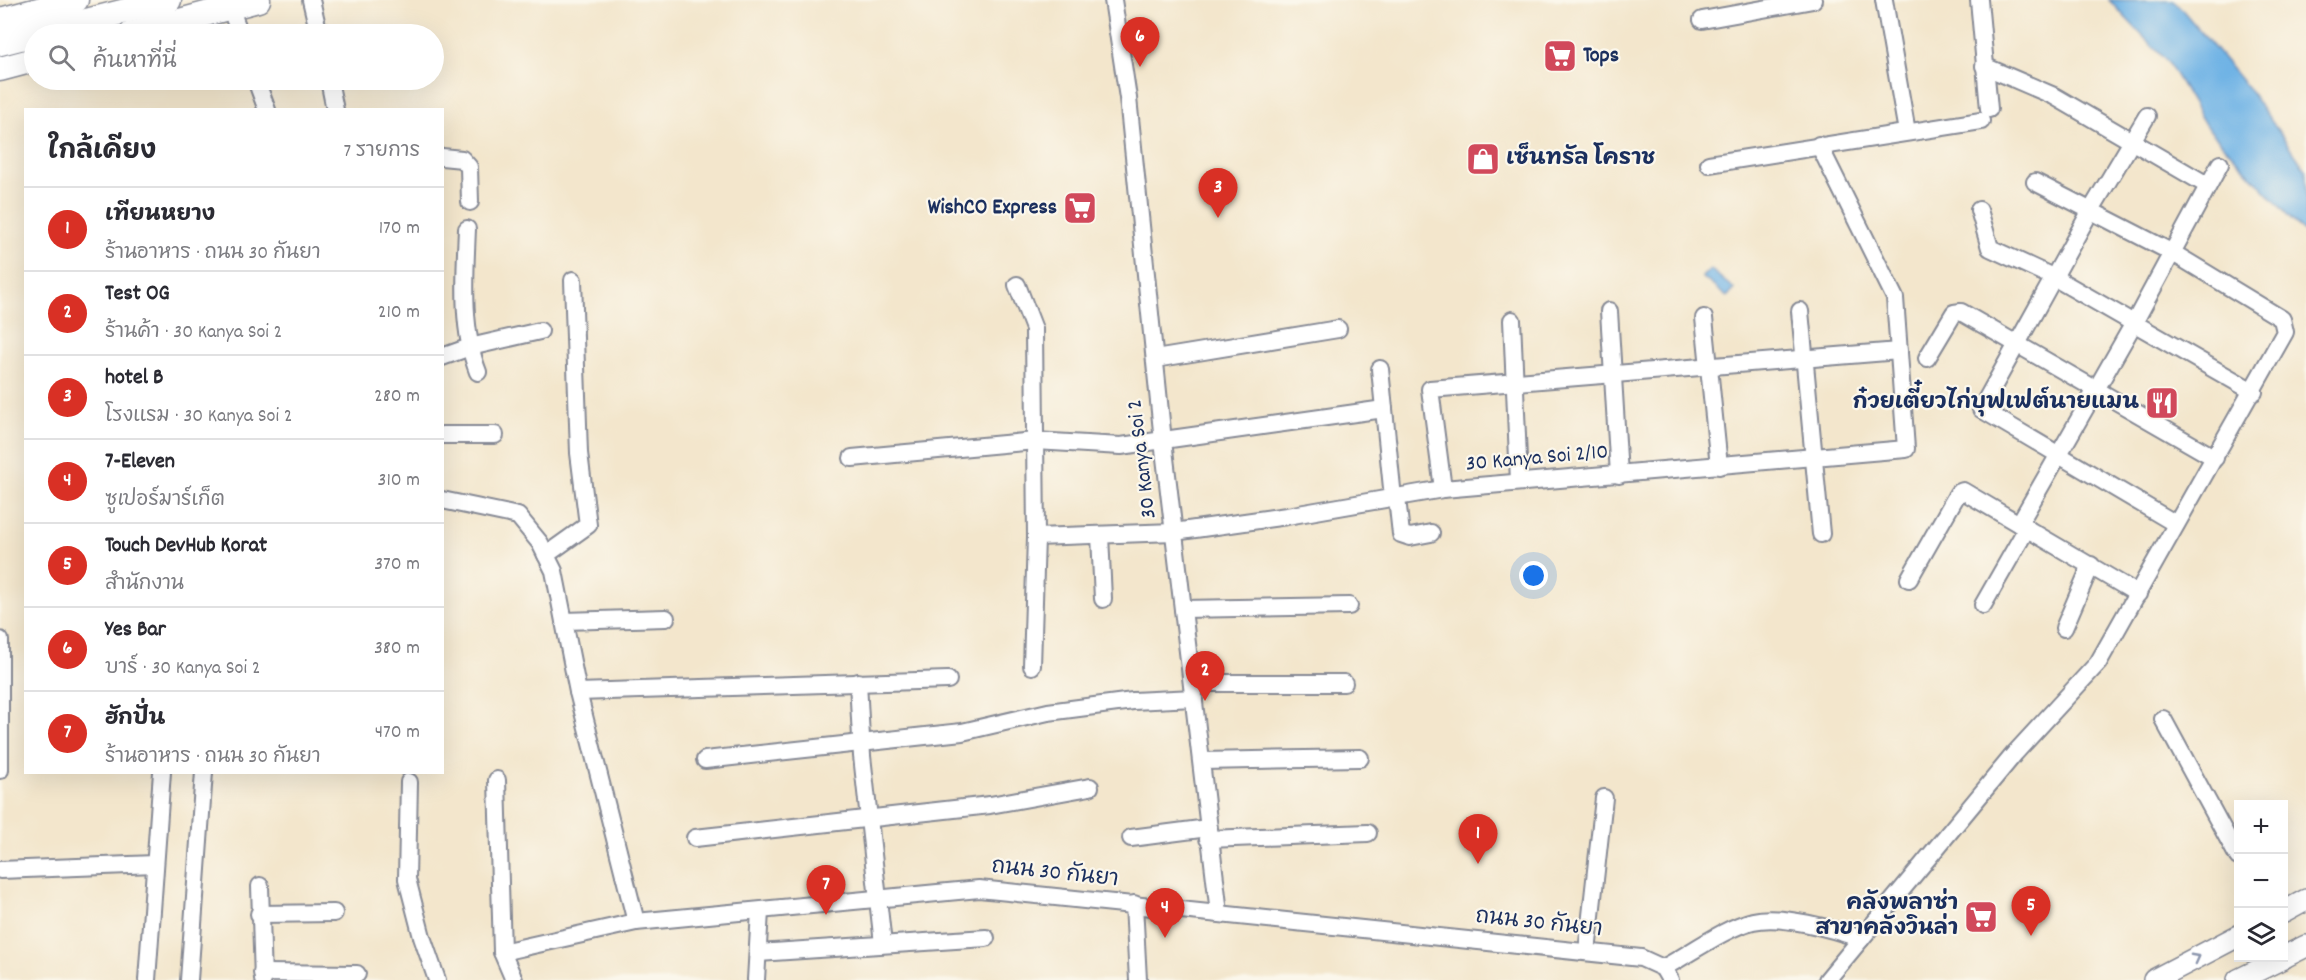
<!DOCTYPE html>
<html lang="th">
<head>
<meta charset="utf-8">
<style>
  :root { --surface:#fff; --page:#f2f2f3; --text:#2b2b33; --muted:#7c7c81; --line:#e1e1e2; --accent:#d93025 }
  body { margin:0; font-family:Dekko,"Playpen Sans Thai",sans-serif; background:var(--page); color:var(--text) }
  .controls { position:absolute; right:18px; bottom:18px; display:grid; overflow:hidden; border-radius:0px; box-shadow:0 6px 24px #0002 }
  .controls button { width:54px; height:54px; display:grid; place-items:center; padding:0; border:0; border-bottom:2px solid var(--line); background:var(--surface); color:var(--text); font:30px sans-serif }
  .you { position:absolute; left:1534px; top:576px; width:21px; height:21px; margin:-15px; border:4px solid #fff; border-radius:50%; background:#1a73e8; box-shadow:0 0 0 9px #1a73e833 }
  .badge { display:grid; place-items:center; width:39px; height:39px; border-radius:50%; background:var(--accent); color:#fff; font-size:20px; font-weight:700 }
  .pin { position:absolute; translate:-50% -50px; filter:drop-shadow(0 2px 3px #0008) }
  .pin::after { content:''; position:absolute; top:32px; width:21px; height:18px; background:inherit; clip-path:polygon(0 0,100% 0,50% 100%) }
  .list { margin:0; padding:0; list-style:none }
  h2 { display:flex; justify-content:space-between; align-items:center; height:78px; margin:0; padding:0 24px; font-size:26px }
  h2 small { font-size:20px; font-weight:400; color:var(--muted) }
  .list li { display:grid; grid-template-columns:39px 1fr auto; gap:18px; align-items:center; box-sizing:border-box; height:84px; padding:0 24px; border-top:2px solid var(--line) }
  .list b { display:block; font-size:22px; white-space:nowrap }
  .list p { margin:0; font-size:20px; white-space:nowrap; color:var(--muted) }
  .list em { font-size:20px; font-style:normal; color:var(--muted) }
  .icon { flex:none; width:33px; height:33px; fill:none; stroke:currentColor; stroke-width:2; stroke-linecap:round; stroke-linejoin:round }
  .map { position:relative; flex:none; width:2306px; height:980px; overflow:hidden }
  .search { position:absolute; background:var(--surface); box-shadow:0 6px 24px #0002; left:24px; top:24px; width:420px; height:66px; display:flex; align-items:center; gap:15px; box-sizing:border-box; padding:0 21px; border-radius:33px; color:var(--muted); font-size:22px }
  .panel { position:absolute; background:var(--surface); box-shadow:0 6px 24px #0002; left:24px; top:108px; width:420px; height:666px; border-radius:0px }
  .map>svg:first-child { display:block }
  .water { fill:#6fb3e5; stroke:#4571a2; stroke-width:1.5 }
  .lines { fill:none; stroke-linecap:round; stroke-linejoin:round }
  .minor-casing { stroke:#878a95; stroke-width:20 }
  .major-casing { stroke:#878a95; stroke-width:24 }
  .highway-casing { stroke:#878a95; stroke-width:27 }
  .minor { stroke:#fff; stroke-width:16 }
  .major { stroke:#fff; stroke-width:21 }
  .highway { stroke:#fff; stroke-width:24 }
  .oneway { stroke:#8d97ae }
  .labels { text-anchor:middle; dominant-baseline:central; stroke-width:4.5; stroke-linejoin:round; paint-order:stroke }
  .poi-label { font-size:22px; font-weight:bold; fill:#1b2f5e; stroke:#fbf7ec; text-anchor:end }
  .street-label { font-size:22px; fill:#1b2f5e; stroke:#fbf7ec }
</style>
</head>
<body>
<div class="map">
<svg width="2306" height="980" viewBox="0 0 2306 980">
  <rect width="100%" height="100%" fill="#fbf7ec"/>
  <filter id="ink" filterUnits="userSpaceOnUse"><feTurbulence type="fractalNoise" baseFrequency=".0167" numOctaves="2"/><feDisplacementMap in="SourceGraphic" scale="12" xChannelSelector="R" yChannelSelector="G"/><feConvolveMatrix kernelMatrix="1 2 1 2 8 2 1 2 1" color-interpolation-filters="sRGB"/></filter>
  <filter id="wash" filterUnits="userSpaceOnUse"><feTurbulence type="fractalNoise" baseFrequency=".008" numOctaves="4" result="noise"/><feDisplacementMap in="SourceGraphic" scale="24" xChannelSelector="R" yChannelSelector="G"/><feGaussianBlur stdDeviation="1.35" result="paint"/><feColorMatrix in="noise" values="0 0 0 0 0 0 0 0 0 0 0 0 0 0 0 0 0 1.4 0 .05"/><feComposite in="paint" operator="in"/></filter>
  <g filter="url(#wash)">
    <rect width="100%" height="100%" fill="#f3e6cc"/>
    <g class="water">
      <path d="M2109,0H2174L2248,88L2306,170V235L2206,126L2170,65Z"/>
      <path d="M1710,269L1734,289L1727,297L1702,277Z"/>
    </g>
  </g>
  <g filter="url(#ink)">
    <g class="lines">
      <defs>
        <g id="minor">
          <path d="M311,0L319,34"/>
          <path d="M1113,0L1128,98L1163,441L1219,913"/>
          <path d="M1884,0L1907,132"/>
          <path d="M1979,0L1989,109"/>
          <path d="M230,7L240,34"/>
          <path d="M1702,20L1813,0"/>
          <path d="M1984,66L2054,96L2207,185"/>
          <path d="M256,80L267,110"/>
          <path d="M329,80L335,110"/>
          <path d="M2147,116L2091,210L1981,409L2176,524"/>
          <path d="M442,157L462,159L469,167L470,202"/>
          <path d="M1709,164L1981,121"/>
          <path d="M1979,210L1990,248L2055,278L2254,392"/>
          <path d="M467,229C465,275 461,329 478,372"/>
          <path d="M1017,285L1034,329L1036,537L1032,666"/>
          <path d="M1609,311L1619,475"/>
          <path d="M1800,311L1821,534"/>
          <path d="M1704,318L1719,466"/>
          <path d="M1512,320L1519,482"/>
          <path d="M442,357L470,347L540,331"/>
          <path d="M1927,358L1954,313L1961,312L2215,458"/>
          <path d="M1155,359L1338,329"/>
          <path d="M1380,369L1384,409"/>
          <path d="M442,435H495"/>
          <path d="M852,458L1035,441L1121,446L1384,409L1393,498"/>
          <path d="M1443,489L1430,389L1899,351"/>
          <path d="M1397,498L1401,534L1410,537L1431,533"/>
          <path d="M442,500L518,516L540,543L554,571L578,692L636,922"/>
          <path d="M2019,524L2134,323L2220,164"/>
          <path d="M1100,535L1103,599"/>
          <path d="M1036,537L1174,532L1287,516L1443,489L1906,449L1895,298L1819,145"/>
          <path d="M546,555L588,525L579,453L573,280"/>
          <path d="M1909,579L1958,493L1963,491L2138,594"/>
          <path d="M1983,605L2027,528"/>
          <path d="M1183,609L1349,606"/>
          <path d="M564,621L666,618"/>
          <path d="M2064,628L2091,565"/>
          <path d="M858,682L862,756L883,944"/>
          <path d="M1192,683H1344"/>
          <path d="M578,692L948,680"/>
          <path d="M2163,719L2238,857"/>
          <path d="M705,760L962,732L1048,712L1133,701L1194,698"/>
          <path d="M1202,761L1360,758"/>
          <path d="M0,770V640"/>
          <path d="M497,780L502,952L514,980"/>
          <path d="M409,782L407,879L422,937L437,980"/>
          <path d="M695,838L990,805L1090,787"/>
          <path d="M1131,838L1208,828"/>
          <path d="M1208,839L1368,833"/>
          <path d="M0,870L155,864"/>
          <path d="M260,886L263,980"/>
          <path d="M1134,904L1138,980"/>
          <path d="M259,914L334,913"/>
          <path d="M502,952L636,922L979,889L1641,958L1663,968L1670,980"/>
          <path d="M1587,952L1604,798"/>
          <path d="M758,953L986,938"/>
          <path d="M1663,968C1690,954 1724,928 1753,921C1781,914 1834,929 1861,939"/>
          <path d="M262,973L357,974"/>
          <path d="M147,980L162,772"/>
          <path d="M189,980L204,772"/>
          <path d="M756,980L760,911"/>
          <path d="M1827,980L2015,753L2098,663L2285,332L2282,319L2173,253L2035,182"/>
        </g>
        <g id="major">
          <path d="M2284,912L2306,900"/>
          <path d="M2284,957L2306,946"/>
          <path d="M2154,980L2238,936"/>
          <path d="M2238,980L2283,958"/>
        </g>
        <g id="highway">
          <path d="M0,20L76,0"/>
          <path d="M131,34L258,0"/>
          <path d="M0,43L169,0"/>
          <path d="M0,69L34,60"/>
        </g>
      </defs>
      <use href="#minor" class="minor-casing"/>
      <use href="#major" class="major-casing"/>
      <use href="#highway" class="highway-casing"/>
      <use href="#minor" class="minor"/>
      <use href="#major" class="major"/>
      <use href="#highway" class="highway"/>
    </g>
    <defs><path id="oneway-chevron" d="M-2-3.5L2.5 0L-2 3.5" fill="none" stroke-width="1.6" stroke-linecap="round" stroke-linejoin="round" transform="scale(1.5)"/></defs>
    <use class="oneway" href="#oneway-chevron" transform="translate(2196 958) rotate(-28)"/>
  </g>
  <defs>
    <symbol id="supermarket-square" viewBox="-11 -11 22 22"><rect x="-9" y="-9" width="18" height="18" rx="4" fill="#d1495b" stroke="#fbf7ec"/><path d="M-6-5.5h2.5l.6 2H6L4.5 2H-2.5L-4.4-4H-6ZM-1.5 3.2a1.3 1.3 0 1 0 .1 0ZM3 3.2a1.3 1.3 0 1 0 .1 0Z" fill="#fff"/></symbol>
    <symbol id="shop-square" viewBox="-11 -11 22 22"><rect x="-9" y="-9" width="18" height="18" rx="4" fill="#d1495b" stroke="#fbf7ec"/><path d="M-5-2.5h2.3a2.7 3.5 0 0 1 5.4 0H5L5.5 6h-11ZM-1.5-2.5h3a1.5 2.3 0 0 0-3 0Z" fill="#fff"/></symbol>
    <symbol id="restaurant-square" viewBox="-11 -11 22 22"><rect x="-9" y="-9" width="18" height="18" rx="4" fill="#d1495b" stroke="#fbf7ec"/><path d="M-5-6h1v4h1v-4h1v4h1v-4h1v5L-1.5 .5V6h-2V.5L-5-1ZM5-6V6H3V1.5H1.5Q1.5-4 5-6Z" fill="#fff"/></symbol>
  </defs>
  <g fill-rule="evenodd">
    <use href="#supermarket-square" x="1541" y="37" width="38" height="38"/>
    <use href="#shop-square" x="1464" y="140" width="38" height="38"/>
    <use href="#supermarket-square" x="1061" y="189" width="38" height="38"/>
    <use href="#restaurant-square" x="2143" y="384" width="38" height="38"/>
    <use href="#supermarket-square" x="1962" y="898" width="38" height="38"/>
  </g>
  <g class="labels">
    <g class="poi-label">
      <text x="1583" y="56" text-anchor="start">Tops</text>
      <text x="1506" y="159" text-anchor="start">เซ็นทรัล โคราช</text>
      <text x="1057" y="208">WishCO Express</text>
      <text x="2139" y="403">ก๋วยเตี๋ยวไก่บุฟเฟต์นายแมน</text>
      <text x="1958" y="904">คลังพลาซ่า<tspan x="1958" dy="25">สาขาคลังวินล่า</tspan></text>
    </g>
    <g class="street-label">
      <text transform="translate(1143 459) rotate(-97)">30 Kanya Soi 2</text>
      <text transform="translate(1537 459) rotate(-5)">30 Kanya Soi 2/10</text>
      <text transform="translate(1055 874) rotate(6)">ถนน 30 กันยา</text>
      <text transform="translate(1539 924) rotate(6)">ถนน 30 กันยา</text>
    </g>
  </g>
</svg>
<div class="controls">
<button>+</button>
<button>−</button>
<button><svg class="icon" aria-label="layers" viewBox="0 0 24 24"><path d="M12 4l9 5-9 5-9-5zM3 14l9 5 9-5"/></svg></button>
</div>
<div class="you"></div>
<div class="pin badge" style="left:1478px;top:864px">1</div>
<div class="pin badge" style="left:1205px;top:701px">2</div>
<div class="pin badge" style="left:1218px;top:218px">3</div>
<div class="pin badge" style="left:1165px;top:938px">4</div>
<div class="pin badge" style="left:2031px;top:936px">5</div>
<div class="pin badge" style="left:1140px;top:67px">6</div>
<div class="pin badge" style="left:826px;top:915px">7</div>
<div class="search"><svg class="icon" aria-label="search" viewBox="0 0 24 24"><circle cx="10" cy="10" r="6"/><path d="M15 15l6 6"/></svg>ค้นหาที่นี่</div>
<section class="panel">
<h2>ใกล้เคียง<small>7 รายการ</small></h2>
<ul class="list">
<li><span class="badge">1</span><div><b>เทียนหยาง</b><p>ร้านอาหาร · ถนน 30 กันยา</p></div><em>170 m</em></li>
<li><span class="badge">2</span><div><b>Test OG</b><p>ร้านค้า · 30 Kanya Soi 2</p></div><em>210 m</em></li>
<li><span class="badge">3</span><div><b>hotel B</b><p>โรงแรม · 30 Kanya Soi 2</p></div><em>280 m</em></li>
<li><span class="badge">4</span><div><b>7-Eleven</b><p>ซูเปอร์มาร์เก็ต</p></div><em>310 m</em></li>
<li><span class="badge">5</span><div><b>Touch DevHub Korat</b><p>สำนักงาน</p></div><em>370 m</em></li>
<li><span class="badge">6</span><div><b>Yes Bar</b><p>บาร์ · 30 Kanya Soi 2</p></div><em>380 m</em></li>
<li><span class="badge">7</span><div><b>ฮักปั่น</b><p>ร้านอาหาร · ถนน 30 กันยา</p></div><em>470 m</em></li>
</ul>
</section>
</div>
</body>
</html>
